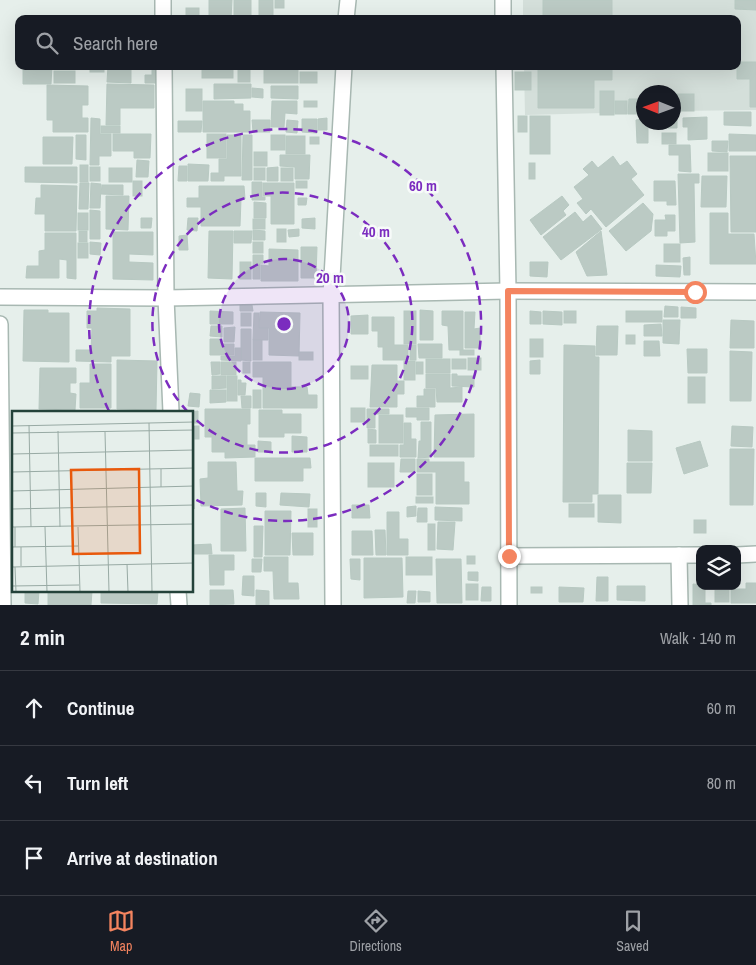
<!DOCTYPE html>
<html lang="en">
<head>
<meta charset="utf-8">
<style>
  :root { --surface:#171b24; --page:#20242c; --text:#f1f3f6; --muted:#9ea1a6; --line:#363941; --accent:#f4845f }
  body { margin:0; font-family:"Archivo Narrow",sans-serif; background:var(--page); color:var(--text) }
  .controls { position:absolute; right:15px; bottom:15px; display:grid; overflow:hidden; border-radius:10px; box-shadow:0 5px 20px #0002 }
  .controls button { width:45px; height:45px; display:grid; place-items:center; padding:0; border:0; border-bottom:1px solid var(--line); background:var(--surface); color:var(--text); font:25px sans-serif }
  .compass { position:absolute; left:636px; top:85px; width:45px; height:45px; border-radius:50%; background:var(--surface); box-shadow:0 5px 20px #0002; rotate:271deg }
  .stop { position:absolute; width:15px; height:15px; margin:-11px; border:4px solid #f4845f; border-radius:50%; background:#fff }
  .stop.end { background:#f4845f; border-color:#fff; box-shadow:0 1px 5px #0008 }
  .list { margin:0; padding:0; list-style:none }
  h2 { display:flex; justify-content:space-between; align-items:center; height:65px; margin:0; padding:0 20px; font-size:21px }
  h2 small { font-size:16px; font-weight:400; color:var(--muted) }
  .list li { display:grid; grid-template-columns:32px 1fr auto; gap:15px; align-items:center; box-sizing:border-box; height:75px; padding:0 20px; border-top:1px solid var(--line) }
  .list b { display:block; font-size:19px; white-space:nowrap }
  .list em { font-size:16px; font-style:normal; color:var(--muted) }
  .icon { flex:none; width:28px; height:28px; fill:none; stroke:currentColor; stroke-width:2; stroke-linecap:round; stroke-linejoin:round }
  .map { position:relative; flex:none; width:756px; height:605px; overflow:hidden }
  .search { position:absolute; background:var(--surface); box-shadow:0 5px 20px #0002; left:15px; right:15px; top:15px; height:55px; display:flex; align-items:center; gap:12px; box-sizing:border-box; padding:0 18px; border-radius:10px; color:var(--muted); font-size:19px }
  .sheet { height:290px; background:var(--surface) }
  nav { display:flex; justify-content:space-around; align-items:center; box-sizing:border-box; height:70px; border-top:1px solid var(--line); background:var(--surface); font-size:14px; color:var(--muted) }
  nav a { display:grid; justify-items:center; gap:2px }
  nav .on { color:var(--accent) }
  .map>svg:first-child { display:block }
  .built { fill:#d4dfda }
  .building { fill:#bbcac4; stroke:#b8c9c2 }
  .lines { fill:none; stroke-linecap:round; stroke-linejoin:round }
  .minor-casing { stroke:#a8b8b2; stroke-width:18 }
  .minor { stroke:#fff; stroke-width:15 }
  .route { stroke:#f4845f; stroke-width:6 }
  .ring { fill:none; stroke:#7b2cbf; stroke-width:2.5; stroke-dasharray:9 6 }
  .inset-road { fill:none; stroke:#98aaa4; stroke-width:1 }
  .view { fill:#e8590c; fill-opacity:0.15; stroke:#e8590c; stroke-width:2.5 }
  .inset-edge { fill:none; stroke:#24423a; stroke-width:2.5 }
  .centre { fill:#7b2cbf; stroke:#f7fbf9; stroke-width:2.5 }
  .ring-label { font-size:15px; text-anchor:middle; font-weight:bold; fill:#7b2cbf; stroke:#f7fbf9; stroke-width:5; stroke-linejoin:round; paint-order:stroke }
</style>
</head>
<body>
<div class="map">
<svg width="756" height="605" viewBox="0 0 756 605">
  <rect width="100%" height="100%" fill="#e6efeb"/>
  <path class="built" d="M523,0H756V110L674,111V92H644L643,112L525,115L524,66H737V19H523Z"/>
  <g class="building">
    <path d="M209,0H232L231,19H209Z"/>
    <rect x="234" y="0" width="17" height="19"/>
    <rect x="259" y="0" width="14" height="19"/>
    <rect x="275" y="0" width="9" height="8"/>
    <rect x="543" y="0" width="69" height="19"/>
    <path d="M735,0H756V10L735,9Z"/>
    <rect x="186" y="8" width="13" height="11"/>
    <path d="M737,62H756V107H750V79H737Z"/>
    <path d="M23,66H52L51,84H23Z"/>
    <rect x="90" y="66" width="14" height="6"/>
    <path d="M108,66H131V83L107,82Z"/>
    <path d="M152,66H162V83H145V75H152Z"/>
    <rect x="202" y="66" width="31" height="12"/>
    <rect x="238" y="66" width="12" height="16"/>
    <rect x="264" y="66" width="34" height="17"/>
    <path d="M538,66H612V80H594V108H538Z"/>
    <rect x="54" y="71" width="21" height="12"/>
    <rect x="300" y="72" width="17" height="11"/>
    <rect x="515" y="72" width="16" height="18"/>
    <path d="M107,84L154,85V108H120V125H106Z"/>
    <path d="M214,84H251V98L214,99Z"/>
    <path d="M47,85L88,86V105H82V118H88V132H53V120H47Z"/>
    <path d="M271,86H298V99L271,98Z"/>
    <path d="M252,88L263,89V98L252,97Z"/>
    <rect x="186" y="89" width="16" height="22"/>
    <rect x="600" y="91" width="14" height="24"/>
    <rect x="674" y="94" width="20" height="17"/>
    <path d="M629,99H644V114H628Z"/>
    <path d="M203,101H234V104H243V111H250V132H203Z"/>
    <path d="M272,101H297V114L285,113L284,127H271Z"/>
    <rect x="304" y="101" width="13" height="6"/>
    <rect x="615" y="101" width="12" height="13"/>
    <path d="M724,112H751V126L724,125Z"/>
    <path d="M677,114V128H668V122H674V115Z"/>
    <rect x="518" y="116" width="9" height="16"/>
    <rect x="530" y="116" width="20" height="38"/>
    <path d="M707,117V139L688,140V127H683V118Z"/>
    <path d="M91,118L100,119V134H111V156H99V165H90Z"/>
    <path d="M327,118V130H318V119Z"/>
    <path d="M302,119H317V133L302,132Z"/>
    <path d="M644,119V122H648V143H637L636,120Z"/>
    <path d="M252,120H270V132H253Z"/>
    <path d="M287,120L298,121L297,133L286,132Z"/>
    <path d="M178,121H202L201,132H178Z"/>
    <rect x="101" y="126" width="19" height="7"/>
    <rect x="662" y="133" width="14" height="11"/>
    <path d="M113,134H151L150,158H134V151H113Z"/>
    <rect x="207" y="134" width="19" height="24"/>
    <path d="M729,134L756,135V151H729Z"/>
    <path d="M76,135H86V160L76,159Z"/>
    <path d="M227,135H241V176H224V181H211V173H219V159H227Z"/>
    <path d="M243,135H252V180H242Z"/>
    <rect x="271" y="135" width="14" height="15"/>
    <rect x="286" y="136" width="19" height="18"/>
    <path d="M43,137H73L72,164H43Z"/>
    <rect x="310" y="137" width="9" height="7"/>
    <path d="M712,141H728L727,152L712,151Z"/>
    <path d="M669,145H690L691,172L679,171V155H669Z"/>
    <rect x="254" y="152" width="13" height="14"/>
    <rect x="708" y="153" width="20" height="18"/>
    <path d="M280,155H310L309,179H295V167L280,166Z"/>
    <path d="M613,156L620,166L627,161L637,174L631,179L644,195L606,227L591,209L586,214L577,203L583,199L574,187L589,175L583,169L592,161L598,168Z"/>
    <path d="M730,156H756V232H731Z"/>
    <path d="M137,160L149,161L148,177H136Z"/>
    <rect x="529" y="163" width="6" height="16"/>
    <path d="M188,164L209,165L208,181H188Z"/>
    <rect x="80" y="165" width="8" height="17"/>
    <path d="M179,166H187V181H178Z"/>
    <path d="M25,167H77V183L25,182Z"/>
    <rect x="90" y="167" width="10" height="14"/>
    <path d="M278,167V181H267V168Z"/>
    <rect x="109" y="168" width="23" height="14"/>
    <rect x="254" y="168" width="11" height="12"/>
    <rect x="281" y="168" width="12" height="13"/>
    <path d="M678,174H699V183H694L695,242L680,243Z"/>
    <path d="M702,176H727L726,207H701Z"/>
    <rect x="133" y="181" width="9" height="15"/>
    <rect x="296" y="181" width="11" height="7"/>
    <path d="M654,181H675L676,205H667V201H654Z"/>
    <path d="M252,182H262V197H265V200H252Z"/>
    <path d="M80,183H89L88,209H79Z"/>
    <path d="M91,183L101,184L100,208H90Z"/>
    <path d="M263,183H294V224H271V196H263Z"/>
    <path d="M41,185L77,186L76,231H45V214H35L36,198H41Z"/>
    <path d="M102,185H123V195L101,194Z"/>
    <path d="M199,186H244L245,199H241L240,226H201V207H187V198H199Z"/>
    <path d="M106,196H129L128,230L106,229Z"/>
    <path d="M562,196L569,205L563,211L566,215L541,235L530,220Z"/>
    <path d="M298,198H307L306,205H298Z"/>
    <path d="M254,202L266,203V218H254Z"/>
    <path d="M643,203L653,214L651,231L626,251L609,231Z"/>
    <path d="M90,210L100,211V239H90Z"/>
    <path d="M575,212L583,222L591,215L602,229L561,260L543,237Z"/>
    <rect x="78" y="213" width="10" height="17"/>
    <path d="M710,213H728V234H754L756,264H710Z"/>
    <path d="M665,215H675V231H667V236H655V220H666Z"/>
    <path d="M141,218H152L151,228H141Z"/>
    <path d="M188,218H198L197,231L187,230Z"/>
    <path d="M315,218V229L302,228V219Z"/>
    <rect x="253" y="219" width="12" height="10"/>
    <rect x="277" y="229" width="9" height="13"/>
    <path d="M299,229V236L289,237L288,230Z"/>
    <path d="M253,230L265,231V240H253Z"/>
    <rect x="79" y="231" width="8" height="11"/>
    <path d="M209,231H233L232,279L208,278Z"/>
    <path d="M234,231H252L251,243H234Z"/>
    <path d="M601,231L607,275L587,276L576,252Z"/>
    <path d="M113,232H153V255L129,254V262L153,263V280L113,279Z"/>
    <path d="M45,233H76V279L67,278V260L59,259V278H26L27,266H39V251L45,250Z"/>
    <path d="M187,235L188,250H179V236Z"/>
    <path d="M90,242L101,243L100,255L90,254Z"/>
    <rect x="253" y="242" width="10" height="11"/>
    <rect x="78" y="243" width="10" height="15"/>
    <rect x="664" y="244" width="16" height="18"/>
    <path d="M301,247H317L316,278H301Z"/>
    <path d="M269,249L298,250V281H261V265L269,266Z"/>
    <path d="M253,255H263V263H260V279H253Z"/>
    <path d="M690,257V275H684L683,258Z"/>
    <rect x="240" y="262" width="11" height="17"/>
    <path d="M530,262H548L547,277L530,276Z"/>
    <path d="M656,265L681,266L680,277L656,276Z"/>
    <path d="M240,305H252L253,311H240Z"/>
    <path d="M665,306L678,307V317H664Z"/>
    <path d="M681,307L696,308V318H681Z"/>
    <path d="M97,308L130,309V356H111V362L76,361V350H91L92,328H87V311H97Z"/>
    <path d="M24,310H48V313H69V362L23,361Z"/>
    <path d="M420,310L433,311V340H420Z"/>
    <path d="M210,311L233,312V324H210Z"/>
    <rect x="404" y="311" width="12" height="33"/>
    <path d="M442,311H463V350H449L448,326L442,325Z"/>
    <path d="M530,311L541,312V324H530Z"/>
    <path d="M543,311L562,312V325L543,324Z"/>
    <rect x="564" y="311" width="12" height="12"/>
    <rect x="626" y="311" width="36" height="11"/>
    <path d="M260,312L300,313L299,356L269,355V328H259Z"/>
    <path d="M465,312H475L474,329L480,328V348H465Z"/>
    <rect x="241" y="313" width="10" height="13"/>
    <path d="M254,313H259V328H268V340H253Z"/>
    <path d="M368,315V334H351V316Z"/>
    <path d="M372,317H394V345H408V360H383V347H378V331H372Z"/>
    <path d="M663,320H680L679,344L663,343Z"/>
    <path d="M731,320L754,321V348H730Z"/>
    <path d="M661,324L662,336H644V325Z"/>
    <path d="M211,326H222V337L210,336Z"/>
    <path d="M597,326H618L617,355H596Z"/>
    <path d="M235,327L234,342H224V328Z"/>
    <path d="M241,329H251V361L241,360Z"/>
    <rect x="626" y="335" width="9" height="9"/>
    <path d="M210,339H221V344H234V355H210Z"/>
    <rect x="530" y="339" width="13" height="18"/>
    <rect x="253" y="340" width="9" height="20"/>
    <path d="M644,341H659L660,356H644Z"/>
    <path d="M418,344H442V358H419Z"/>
    <rect x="410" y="345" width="6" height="15"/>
    <path d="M564,345L595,346V357H599L598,494H592V502H563Z"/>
    <path d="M235,348H241V361L221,360V356H235Z"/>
    <path d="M687,349H707V373H688Z"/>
    <rect x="460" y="350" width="14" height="5"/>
    <path d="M730,351L752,352L751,401H730Z"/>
    <rect x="299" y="352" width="14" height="8"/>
    <rect x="468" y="358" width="13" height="12"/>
    <rect x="426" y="359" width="24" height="14"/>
    <rect x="452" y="359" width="14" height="10"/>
    <path d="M117,360L157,361L156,410L117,409Z"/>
    <path d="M540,360V374H530V361Z"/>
    <rect x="404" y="361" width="11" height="19"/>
    <path d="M211,362H220V374L212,375Z"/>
    <rect x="221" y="362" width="15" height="13"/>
    <rect x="243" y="362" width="7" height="11"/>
    <path d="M253,362H291V387H307L308,395H317V408H263V377H253Z"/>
    <rect x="416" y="362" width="7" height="12"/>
    <path d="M90,364H111V408H80V383H90Z"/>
    <path d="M372,365H397V381H404V394H397V407H370Z"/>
    <rect x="351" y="366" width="17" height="13"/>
    <path d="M40,368H76V383H70V393L76,394L75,410L39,409Z"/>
    <path d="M426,374H450V388L462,387V402H437L436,388H426Z"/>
    <path d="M452,374H457V376H474V387L452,386Z"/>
    <path d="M212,376H226V388L212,389Z"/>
    <rect x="227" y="376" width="10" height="25"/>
    <rect x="688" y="377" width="17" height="26"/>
    <path d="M238,380H241V383H246L245,395H238Z"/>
    <path d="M424,389H435V407H417V396H424Z"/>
    <path d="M210,390H226V402L210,403Z"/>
    <rect x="253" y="390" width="8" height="18"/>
    <path d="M190,393L200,394L199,407L188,406Z"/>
    <path d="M241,396H251V408H242Z"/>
    <rect x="351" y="408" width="14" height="14"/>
    <path d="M406,408H429V420H417V417H406Z"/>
    <path d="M205,409H250V424H247V445H255V457L225,458V452H212V437H205Z"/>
    <path d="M367,409H389V414H375V428H367Z"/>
    <path d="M259,410H282V414H301V433H284V437H259Z"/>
    <path d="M198,411V423H192V412H189Z"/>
    <path d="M474,414V457H434L435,415Z"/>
    <rect x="379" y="415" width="24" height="28"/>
    <path d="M421,422H431V457L418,458L419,441H421Z"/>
    <path d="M404,423H411V439H416V457H400V445H404Z"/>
    <rect x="192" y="426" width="7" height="13"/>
    <path d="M732,426L753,427L752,447L731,446Z"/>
    <path d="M368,429L376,430V443H368Z"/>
    <path d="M628,430L652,431V461H628Z"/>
    <path d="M292,436L307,437V452H292Z"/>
    <path d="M258,441L271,442V452H258Z"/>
    <path d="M700,441L708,466L684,474L676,448Z"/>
    <rect x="370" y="445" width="28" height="11"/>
    <path d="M730,449H754L753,505H730Z"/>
    <path d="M255,458H310L311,468H303V481H255Z"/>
    <path d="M401,459H415V472H400Z"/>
    <path d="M417,459H429V462H464V482H469V504H436V472H417Z"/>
    <path d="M208,462H236L237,491H243L242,505L201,506L200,479L208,478Z"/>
    <rect x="368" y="463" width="26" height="24"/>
    <path d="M627,463H652L651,493H627Z"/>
    <rect x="417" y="474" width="15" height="21"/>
    <path d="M256,493H266V507L256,506Z"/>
    <path d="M281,493L310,494L309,507L280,505Z"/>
    <path d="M598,495H621V523L598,522Z"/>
    <rect x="416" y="497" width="17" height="6"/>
    <rect x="569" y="504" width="25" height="13"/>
    <path d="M352,505H369L370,518H352Z"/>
    <path d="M416,506V516L407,517V507Z"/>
    <path d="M435,507L462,508V521L435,520Z"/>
    <path d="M245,508L246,551H221V509Z"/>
    <path d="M418,508H427V522H417Z"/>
    <rect x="308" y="509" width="9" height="18"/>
    <path d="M265,511H291L290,555H265Z"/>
    <path d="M387,512H399V539H408V555H387Z"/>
    <rect x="694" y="520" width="12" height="13"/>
    <path d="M438,522H455L453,550L437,549Z"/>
    <rect x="428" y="524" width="7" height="26"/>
    <path d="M254,526H263L262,557H254Z"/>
    <path d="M375,530H385L386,555H376Z"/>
    <path d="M352,531H372L373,555H352Z"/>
    <path d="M292,533H313V555H293Z"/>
    <path d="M211,544L212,554H192V545Z"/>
    <path d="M209,555H234V570H224V585H210Z"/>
    <rect x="467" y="556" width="8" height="8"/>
    <path d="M264,557H288V583H298L299,599H274L273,571H264Z"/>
    <rect x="406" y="557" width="26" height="18"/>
    <path d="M364,558H402L403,597L364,598Z"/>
    <path d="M252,559H262L261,572H252Z"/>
    <path d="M350,559H360V580L351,579Z"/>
    <path d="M436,559H461L462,603H437Z"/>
    <path d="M468,572H478V581L468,580Z"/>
    <path d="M243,576H254V596L242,595Z"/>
    <path d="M597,577H608V601H596Z"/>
    <path d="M746,583H756V603H731V589H746Z"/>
    <rect x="466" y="584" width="12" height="16"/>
    <path d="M693,584L710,586V588H705V603H711V605H693Z"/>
    <path d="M617,586H645V601L617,600Z"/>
    <path d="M482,587H491V601H481Z"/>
    <rect x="531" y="587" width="11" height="6"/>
    <path d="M559,587L584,588L583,602H559Z"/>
    <path d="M210,590H233L234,604L210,605Z"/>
    <path d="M256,590L269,591V605H256Z"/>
    <rect x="715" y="590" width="14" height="12"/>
    <path d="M25,591H39L38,604L25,603Z"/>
    <path d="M48,591H92L91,605H48Z"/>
    <path d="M101,591H158L157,604L101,603Z"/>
    <path d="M408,591H416L415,603H407Z"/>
    <path d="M418,591L430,592V602H418Z"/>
  </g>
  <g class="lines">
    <defs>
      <g id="minor">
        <path d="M163,0V19"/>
        <path d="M503,0V19"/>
        <path d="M346,19L348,0"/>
        <path d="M164,66L166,298L171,412"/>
        <path d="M504,66L508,291L509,605"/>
        <path d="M0,297L166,298L508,291L756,292"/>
        <path d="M0,324L3,605"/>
        <path d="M679,555L680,605"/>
        <path d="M737,555L756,554"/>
        <path d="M509,556L700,555"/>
        <path d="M178,591L179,605"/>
        <path d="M333,605L331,295L344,66"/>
      </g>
    </defs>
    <use href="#minor" class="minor-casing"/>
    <use href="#minor" class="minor"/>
  </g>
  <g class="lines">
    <path class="route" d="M509,556L508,291L695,292"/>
  </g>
  <circle cx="284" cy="324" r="65" fill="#7b2cbf" fill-opacity=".12"/>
  <g class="ring">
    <circle cx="284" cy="324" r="65"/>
    <path d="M188 412A130 130 0 1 1 193 417"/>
    <path d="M109 411A196 196 0 1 1 193 498"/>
  </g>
  <g transform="translate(12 411)">
    <rect width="181" height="181" fill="#e6efeb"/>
    <path class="inset-road" d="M137,12L140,181M17,14L19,116M0,15L182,11M182,15V98M46,20L48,116M93,21L97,181M0,22L182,19M0,43L182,39M149,58V76M0,61L182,57M0,80L182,75M0,98L182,94M0,116L182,113M3,116V136M33,116L35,181M66,116L68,181M0,136L66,135M9,136V155M115,153L116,181M0,156L182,152M3,156L4,181M0,175L67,174"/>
    <path class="view" d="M127,58L128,142L61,143L59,59Z"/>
    <rect width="181" height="181" class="inset-edge"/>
  </g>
  <circle cx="284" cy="324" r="8" class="centre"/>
  <g class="ring-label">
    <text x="423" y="191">60 m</text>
    <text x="376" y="237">40 m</text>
    <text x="330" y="283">20 m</text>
  </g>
</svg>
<div class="controls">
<button><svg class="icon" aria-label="layers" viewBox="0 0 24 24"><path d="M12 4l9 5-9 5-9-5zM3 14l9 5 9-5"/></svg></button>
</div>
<svg class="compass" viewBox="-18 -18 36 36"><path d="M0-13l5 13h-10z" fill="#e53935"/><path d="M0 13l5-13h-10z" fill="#9ea1a6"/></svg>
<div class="stop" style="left:695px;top:292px"></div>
<div class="stop end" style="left:509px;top:556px"></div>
<div class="search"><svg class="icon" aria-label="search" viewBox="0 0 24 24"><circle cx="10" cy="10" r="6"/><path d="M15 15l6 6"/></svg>Search here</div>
</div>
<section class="sheet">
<h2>2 min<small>Walk · 140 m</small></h2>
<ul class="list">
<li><svg class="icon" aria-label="ahead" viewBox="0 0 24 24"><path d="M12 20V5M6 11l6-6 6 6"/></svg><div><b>Continue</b></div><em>60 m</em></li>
<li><svg class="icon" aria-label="left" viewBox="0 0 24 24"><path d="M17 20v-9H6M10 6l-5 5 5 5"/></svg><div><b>Turn left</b></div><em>80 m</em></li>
<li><svg class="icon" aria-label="arrive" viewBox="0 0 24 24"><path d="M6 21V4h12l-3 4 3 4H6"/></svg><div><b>Arrive at destination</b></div></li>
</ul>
</section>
<nav>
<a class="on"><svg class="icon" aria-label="map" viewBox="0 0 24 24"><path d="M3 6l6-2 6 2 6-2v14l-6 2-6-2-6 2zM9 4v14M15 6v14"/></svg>Map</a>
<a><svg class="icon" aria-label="directions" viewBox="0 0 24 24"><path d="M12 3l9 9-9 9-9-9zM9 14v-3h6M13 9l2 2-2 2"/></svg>Directions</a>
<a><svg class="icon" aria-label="saved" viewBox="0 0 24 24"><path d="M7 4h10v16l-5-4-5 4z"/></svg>Saved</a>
</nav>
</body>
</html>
